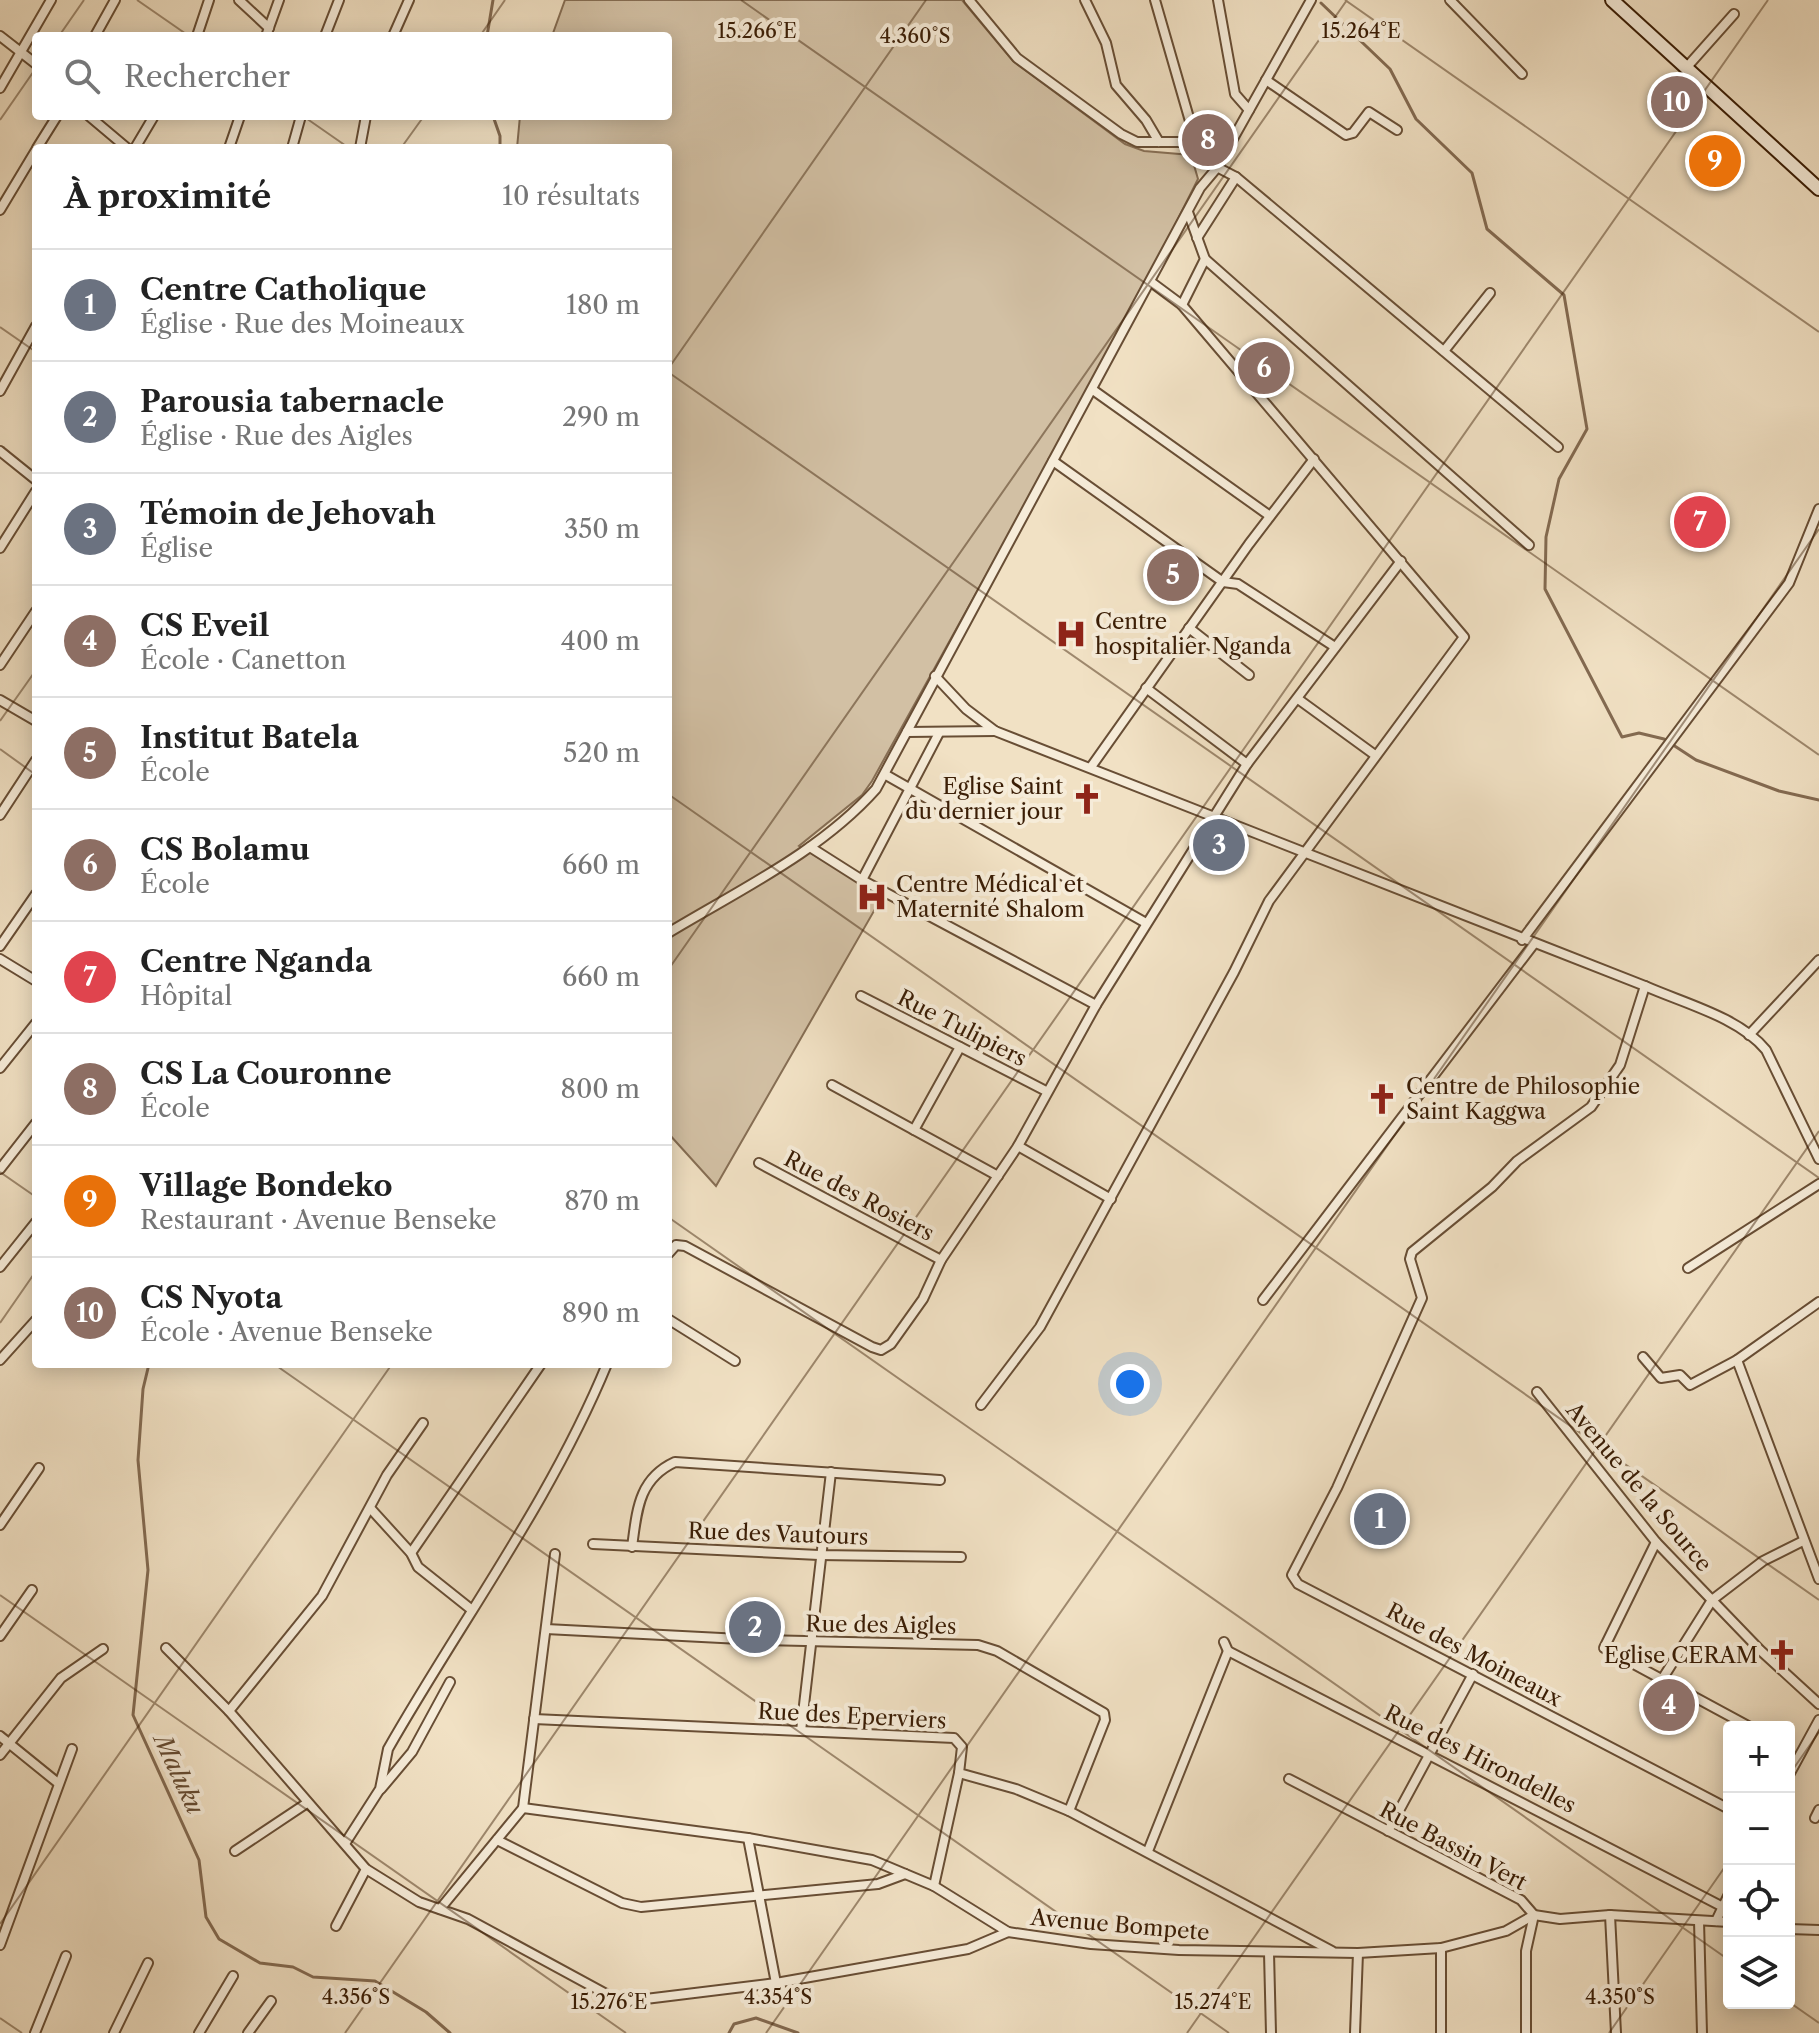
<!DOCTYPE html>
<html lang="fr">
<head>
<meta charset="utf-8">
<style>
  :root { --surface:#fff; --page:#f6f6f6; --text:#222; --muted:#767676; --line:#e0e0e0; --accent:#111827 }
  body { margin:0; font-family:"Libre Caslon Text",serif; background:var(--page); color:var(--text) }
  .controls { position:absolute; right:24px; bottom:24px; display:grid; overflow:hidden; border-radius:8px; box-shadow:0 4px 20px #0003 }
  .controls button { width:72px; height:72px; display:grid; place-items:center; padding:0; border:0; border-bottom:2px solid var(--line); background:var(--surface); color:var(--text); font:40px sans-serif }
  .you { position:absolute; left:1130px; top:1384px; width:28px; height:28px; margin:-20px; border:6px solid #fff; border-radius:50%; background:#1a73e8; box-shadow:0 0 0 12px #1a73e833 }
  .badge { display:grid; place-items:center; width:52px; height:52px; border-radius:50%; background:var(--accent); color:#fff; font-size:26px; font-weight:700 }
  .pin { position:absolute; translate:-50% -50%; border:4px solid #fff; box-shadow:0 2px 8px #0006 }
  .list { margin:0; padding:0; list-style:none }
  h2 { display:flex; justify-content:space-between; align-items:center; height:104px; margin:0; padding:0 32px; font-size:34px }
  h2 small { font-size:26px; font-weight:400; color:var(--muted) }
  .list li { display:grid; grid-template-columns:52px 1fr auto; gap:24px; align-items:center; box-sizing:border-box; height:112px; padding:0 32px; border-top:2px solid var(--line) }
  .list b { display:block; font-size:30px; white-space:nowrap }
  .list p { margin:0; font-size:26px; white-space:nowrap; color:var(--muted) }
  .list em { font-size:26px; font-style:normal; color:var(--muted) }
  .icon { flex:none; width:44px; height:44px; fill:none; stroke:currentColor; stroke-width:2; stroke-linecap:round; stroke-linejoin:round }
  .map { position:relative; flex:none; width:1819px; height:2033px; overflow:hidden }
  .search { position:absolute; background:var(--surface); box-shadow:0 4px 20px #0003; left:32px; top:32px; width:640px; height:88px; display:flex; align-items:center; gap:20px; box-sizing:border-box; padding:0 28px; border-radius:8px; color:var(--muted); font-size:30px }
  .panel { position:absolute; background:var(--surface); box-shadow:0 4px 20px #0003; left:32px; top:144px; width:640px; height:1224px; border-radius:8px }
  .map>svg:first-child { display:block }
  .green { fill:#d2c0a4; stroke:#866e54; stroke-width:2 }
  .lines { fill:none; stroke-linecap:round; stroke-linejoin:round }
  .stream { stroke:#836a51; stroke-width:3 }
  .street-casing { stroke:#684e35; stroke-width:12 }
  .secondary-casing { stroke:#3a1d05; stroke-width:16 }
  .street { stroke:#f6ecd9; stroke-width:8 }
  .secondary { stroke:#f6ecd9; stroke-width:12 }
  .ticks { fill:none; stroke:#3a1d05; stroke-width:2; stroke-opacity:0.45 }
  .labels { text-anchor:middle; dominant-baseline:central; stroke-width:8; stroke-linejoin:round; paint-order:stroke }
  .poi-label { font-size:22px; fill:#3a1d05; stroke:#f6ecd9; text-anchor:start }
  .street-label { font-size:22px; fill:#3a1d05; stroke:#f6ecd9 }
  .water-label { font-size:24px; font-style:italic; fill:#644a31; stroke:#f6ecd9 }
  .ticks-label { font-size:20px; text-anchor:middle; fill:#3a1d05; stroke:#f6ecd9; stroke-width:8; stroke-linejoin:round; paint-order:stroke }
</style>
</head>
<body>
<div class="map">
<svg width="1819" height="2033" viewBox="0 0 1819 2033">
  <rect width="100%" height="100%" fill="#f1e1c4"/>
  <filter id="stains"><feTurbulence type="fractalNoise" baseFrequency=".0025" numOctaves="4"/><feColorMatrix values="0 0 0 0 .2 0 0 0 0 .09 0 0 0 0 .02 0 0 0 .5 -.17"/></filter>
  <radialGradient id="worn" r=".72"><stop offset=".6" stop-color="#630" stop-opacity="0"/><stop offset="1" stop-color="#630" stop-opacity=".3"/></radialGradient>
  <path class="green" d="M565,0H962L1013,61L1125,144L1144,151L1191,155L1198,179L1122,330L872,781L862,795L799,846L867,887L862,895L878,904L716,1186L668,1133V148H517L520,116H668V36H552Z"/>
  <g class="lines">
    <g class="stream">
      <path d="M1321,3L1390,69L1416,119L1472,173L1487,229L1564,295L1587,429L1559,479L1546,537L1545,589L1622,737L1639,733L1664,739L1696,760L1779,791L1819,800"/>
      <path d="M487,36L493,0"/>
      <path d="M493,116L500,136V148"/>
      <path d="M149,1364L143,1389L138,1460L148,1570L133,1715L199,1860L206,1917L219,1939L260,1963L293,1967L313,1977L375,1981L426,2012L450,2033"/>
      <path d="M729,2033L734,2024L756,2018L798,2033"/>
    </g>
    <defs>
      <g id="street">
        <path d="M239,0L269,28"/>
        <path d="M969,0L1017,58L1121,134L1137,142H1196"/>
        <path d="M1085,0L1106,43L1116,85L1146,120L1159,142"/>
        <path d="M1155,0L1196,142L1205,161L1236,177L1558,447"/>
        <path d="M1218,0L1235,94L1249,110"/>
        <path d="M1450,0L1522,74"/>
        <path d="M0,36L36,64"/>
        <path d="M95,36L115,0"/>
        <path d="M197,36L209,0"/>
        <path d="M266,36L279,0"/>
        <path d="M325,36L339,0"/>
        <path d="M393,36L409,0"/>
        <path d="M1686,68L1734,14"/>
        <path d="M1266,80L1346,135L1353,133L1369,112L1397,130"/>
        <path d="M0,88L51,0"/>
        <path d="M89,116L127,148"/>
        <path d="M37,148L57,116"/>
        <path d="M135,148L154,116"/>
        <path d="M229,148L240,116"/>
        <path d="M292,148L301,116"/>
        <path d="M360,148L366,116"/>
        <path d="M0,210L36,150"/>
        <path d="M1197,238L1236,177"/>
        <path d="M1205,259L1529,545"/>
        <path d="M1182,305L1205,259L1188,212"/>
        <path d="M1444,351L1490,293"/>
        <path d="M1093,390L1270,516"/>
        <path d="M0,391L36,326"/>
        <path d="M0,451L36,480"/>
        <path d="M1053,461L1223,582L1238,584L1335,647"/>
        <path d="M0,548L36,491"/>
        <path d="M1189,628L1249,675"/>
        <path d="M0,665L36,611"/>
        <path d="M935,676L966,709L995,731L1645,986C1683,1003 1739,1017 1766,1050L1819,1159"/>
        <path d="M1146,688L1247,764"/>
        <path d="M1298,699L1375,755"/>
        <path d="M0,700L36,721"/>
        <path d="M907,732L995,731"/>
        <path d="M1091,767L1249,544L1314,459"/>
        <path d="M886,775L1146,923"/>
        <path d="M0,815L36,760"/>
        <path d="M810,847L862,880L1096,1005"/>
        <path d="M862,880L939,733"/>
        <path d="M668,933C739,890 820,852 876,789L1200,188L1216,169L1311,0"/>
        <path d="M1522,940L1789,583L1819,509"/>
        <path d="M0,946L36,894"/>
        <path d="M0,959L36,981"/>
        <path d="M1645,986L1620,1065L1591,1107L1517,1161L1492,1187L1412,1252L1410,1259L1422,1298L1337,1488L1292,1575L1298,1584L1729,1809"/>
        <path d="M861,996L1046,1091"/>
        <path d="M1749,1035L1819,960"/>
        <path d="M0,1068L36,1023"/>
        <path d="M832,1085L998,1176"/>
        <path d="M914,1130L960,1047"/>
        <path d="M1018,1146L1111,1199"/>
        <path d="M759,1163L941,1260"/>
        <path d="M0,1169L36,1123"/>
        <path d="M668,1254L676,1245L685,1246L872,1347L881,1350L891,1344L923,1299L941,1260L1018,1146L1096,1005L1247,764L1401,561"/>
        <path d="M0,1267L36,1222"/>
        <path d="M1688,1268L1819,1184"/>
        <path d="M1263,1300L1533,945"/>
        <path d="M1819,1302L1737,1360L1819,1579"/>
        <path d="M668,1319L735,1361"/>
        <path d="M1643,1357L1661,1378L1680,1375L1690,1385L1737,1360"/>
        <path d="M0,1360L36,1320"/>
        <path d="M1537,1392L1656,1542L1760,1650L1819,1704"/>
        <path d="M981,1405L1040,1327L1234,972L1269,901L1464,637L1182,305L1151,282"/>
        <path d="M423,1423L387,1475L322,1596L229,1711L366,1869L419,1902L468,1919L621,2002L776,1983L968,1949L1008,1932"/>
        <path d="M371,1509L411,1553L418,1567L472,1610"/>
        <path d="M0,1525L39,1468"/>
        <path d="M1656,1542L1604,1648L1750,1727"/>
        <path d="M593,1544L819,1555L961,1557"/>
        <path d="M632,1547C637,1511 638,1479 675,1462L940,1480"/>
        <path d="M411,1553L541,1364"/>
        <path d="M546,1629L760,1640L978,1645L997,1651L1104,1713L1105,1720L1069,1811"/>
        <path d="M0,1636L32,1590"/>
        <path d="M1224,1642L1228,1651L1723,1907"/>
        <path d="M166,1648L229,1711"/>
        <path d="M1661,1681L1712,1600L1763,1561L1803,1541"/>
        <path d="M534,1719L954,1738L962,1747L959,1773L1016,1789L1069,1811L1332,1951"/>
        <path d="M801,1731L831,1472"/>
        <path d="M0,1736L58,1783"/>
        <path d="M0,1755L61,1678L103,1649"/>
        <path d="M1789,1775L1819,1720"/>
        <path d="M1289,1779L1521,1900L1534,1915L1526,1951V2033"/>
        <path d="M381,1789L412,1752L450,1682"/>
        <path d="M523,1808L748,1838L872,1860L934,1886L1008,1932L1091,1944L1179,1950L1358,1953L1441,1948L1506,1931L1534,1915L1560,1919L1610,1915L1729,1922"/>
        <path d="M1815,1818L1819,1810"/>
        <path d="M1388,1831L1473,1674"/>
        <path d="M748,1838L776,1983"/>
        <path d="M497,1840L622,1903L641,1907L878,1884L905,1874"/>
        <path d="M346,1842L380,1789L388,1749C461,1621 551,1500 607,1364"/>
        <path d="M235,1851L307,1803"/>
        <path d="M1148,1851L1228,1651"/>
        <path d="M934,1886L959,1773"/>
        <path d="M440,1909L523,1808L555,1554"/>
        <path d="M1610,1915L1616,2033"/>
        <path d="M1699,1921L1702,2033"/>
        <path d="M1716,1921L1729,1894"/>
        <path d="M336,1926L366,1869"/>
        <path d="M1789,1929L1819,1930"/>
        <path d="M0,1945L72,1749"/>
        <path d="M1441,1948V2033"/>
        <path d="M1269,1953L1271,2033"/>
        <path d="M35,2033L66,1956"/>
        <path d="M114,2033L148,1963"/>
        <path d="M199,2033L233,1976"/>
        <path d="M248,2033L271,2001"/>
        <path d="M1355,2033L1358,1953"/>
      </g>
      <path id="secondary" d="M1612,0L1819,189"/>
    </defs>
    <use href="#street" class="street-casing"/>
    <use href="#secondary" class="secondary-casing"/>
    <use href="#street" class="street"/>
    <use href="#secondary" class="secondary"/>
  </g>
  <path class="ticks" d="M137,0L189,36M741,0L1819,755M1345,0L1819,332M59,36L84,0M480,36L505,0M303,116L349,148M0,120L36,68M401,148L424,116M0,327L36,352M668,369L926,0M668,372L1819,1178M0,721L36,670M0,749L36,775M668,794L1819,1600M668,970L1347,0M0,1172L36,1197M668,1217L1729,1960M0,1323L36,1271M274,1364L1229,2033M0,1595L626,2033M1789,1775L1819,1732M0,1924L392,1364M1789,2002L1819,2023M0,2018L22,2033M345,2033L1768,0M766,2033L1819,529M1187,2033L1819,1131M1609,2033L1729,1861"/>
  <defs>
    <symbol id="hospital-bare" viewBox="-9 -9 18 18"><path d="M-5-5h3v3.5h4V-5h3V5h-3V1.5h-4V5h-3Z" fill="#8f2418" stroke="#f6ecd9" stroke-width="2.5" paint-order="stroke"/></symbol>
    <symbol id="church-bare" viewBox="-9 -9 18 18"><path d="M-1.2-6h2.4v3.5h3.3v2.4h-3.3V6h-2.4V-.1h-3.3v-2.4h3.3Z" fill="#8f2418" stroke="#f6ecd9" stroke-width="2.5" paint-order="stroke"/></symbol>
  </defs>
  <g fill-rule="evenodd">
    <use href="#hospital-bare" x="1049" y="612" width="44" height="44"/>
    <use href="#church-bare" x="1065" y="777" width="44" height="44"/>
    <use href="#hospital-bare" x="850" y="875" width="44" height="44"/>
    <use href="#church-bare" x="1360" y="1077" width="44" height="44"/>
    <use href="#church-bare" x="1760" y="1633" width="44" height="44"/>
  </g>
  <g class="labels">
    <g class="poi-label">
      <text x="1095" y="621">Centre<tspan x="1095" dy="25">hospitalier Nganda</tspan></text>
      <text x="1063" y="786" text-anchor="end">Eglise Saint<tspan x="1063" dy="25">du dernier jour</tspan></text>
      <text x="896" y="884">Centre Médical et<tspan x="896" dy="25">Maternité Shalom</tspan></text>
      <text x="1406" y="1086">Centre de Philosophie<tspan x="1406" dy="25">Saint Kaggwa</tspan></text>
      <text x="1758" y="1655" text-anchor="end">Eglise CERAM</text>
    </g>
    <g class="street-label">
      <text transform="translate(962 1028) rotate(27)">Rue Tulipiers</text>
      <text transform="translate(859 1196) rotate(28)">Rue des Rosiers</text>
      <text transform="translate(1639 1487) rotate(50)">Avenue de la Source</text>
      <text transform="translate(778 1534) rotate(2)">Rue des Vautours</text>
      <text transform="translate(881 1625) rotate(1)">Rue des Aigles</text>
      <text transform="translate(1474 1655) rotate(28)">Rue des Moineaux</text>
      <text transform="translate(852 1716) rotate(3)">Rue des Eperviers</text>
      <text transform="translate(1480 1759) rotate(27)">Rue des Hirondelles</text>
      <text transform="translate(1453 1846) rotate(28)">Rue Bassin Vert</text>
      <text transform="translate(1120 1925) rotate(5)">Avenue Bompete</text>
    </g>
    <g class="water-label">
      <text transform="translate(179 1774) rotate(65)">Maluku</text>
    </g>
  </g>
  <g class="ticks-label">
    <text x="757" y="38">15.266°E</text>
    <text x="1361" y="38">15.264°E</text>
    <text x="915" y="43">4.360°S</text>
    <text x="356" y="2004">4.356°S</text>
    <text x="778" y="2004">4.354°S</text>
    <text x="1620" y="2004">4.350°S</text>
    <text x="609" y="2009">15.276°E</text>
    <text x="1213" y="2009">15.274°E</text>
  </g>
  <rect width="100%" height="100%" filter="url(#stains)"/>
  <rect width="100%" height="100%" fill="url(#worn)"/>
</svg>
<div class="controls">
<button>+</button>
<button>−</button>
<button><svg class="icon" aria-label="locate" viewBox="0 0 24 24"><circle cx="12" cy="12" r="6"/><path d="M12 2v4M12 18v4M2 12h4M18 12h4"/></svg></button>
<button><svg class="icon" aria-label="layers" viewBox="0 0 24 24"><path d="M12 4l9 5-9 5-9-5zM3 14l9 5 9-5"/></svg></button>
</div>
<div class="you"></div>
<div class="pin badge" style="left:1380px;top:1519px;background:#6b7280">1</div>
<div class="pin badge" style="left:755px;top:1627px;background:#6b7280">2</div>
<div class="pin badge" style="left:1219px;top:845px;background:#6b7280">3</div>
<div class="pin badge" style="left:1669px;top:1705px;background:#8d6e63">4</div>
<div class="pin badge" style="left:1173px;top:575px;background:#8d6e63">5</div>
<div class="pin badge" style="left:1264px;top:368px;background:#8d6e63">6</div>
<div class="pin badge" style="left:1700px;top:522px;background:#e0444e">7</div>
<div class="pin badge" style="left:1208px;top:140px;background:#8d6e63">8</div>
<div class="pin badge" style="left:1715px;top:161px;background:#e8710a">9</div>
<div class="pin badge" style="left:1677px;top:102px;background:#8d6e63">10</div>
<div class="search"><svg class="icon" aria-label="search" viewBox="0 0 24 24"><circle cx="10" cy="10" r="6"/><path d="M15 15l6 6"/></svg>Rechercher</div>
<section class="panel">
<h2>À proximité<small>10 résultats</small></h2>
<ul class="list">
<li><span class="badge" style="background:#6b7280">1</span><div><b>Centre Catholique</b><p>Église · Rue des Moineaux</p></div><em>180 m</em></li>
<li><span class="badge" style="background:#6b7280">2</span><div><b>Parousia tabernacle</b><p>Église · Rue des Aigles</p></div><em>290 m</em></li>
<li><span class="badge" style="background:#6b7280">3</span><div><b>Témoin de Jehovah</b><p>Église</p></div><em>350 m</em></li>
<li><span class="badge" style="background:#8d6e63">4</span><div><b>CS Eveil</b><p>École · Canetton</p></div><em>400 m</em></li>
<li><span class="badge" style="background:#8d6e63">5</span><div><b>Institut Batela</b><p>École</p></div><em>520 m</em></li>
<li><span class="badge" style="background:#8d6e63">6</span><div><b>CS Bolamu</b><p>École</p></div><em>660 m</em></li>
<li><span class="badge" style="background:#e0444e">7</span><div><b>Centre Nganda</b><p>Hôpital</p></div><em>660 m</em></li>
<li><span class="badge" style="background:#8d6e63">8</span><div><b>CS La Couronne</b><p>École</p></div><em>800 m</em></li>
<li><span class="badge" style="background:#e8710a">9</span><div><b>Village Bondeko</b><p>Restaurant · Avenue Benseke</p></div><em>870 m</em></li>
<li><span class="badge" style="background:#8d6e63">10</span><div><b>CS Nyota</b><p>École · Avenue Benseke</p></div><em>890 m</em></li>
</ul>
</section>
</div>
</body>
</html>
